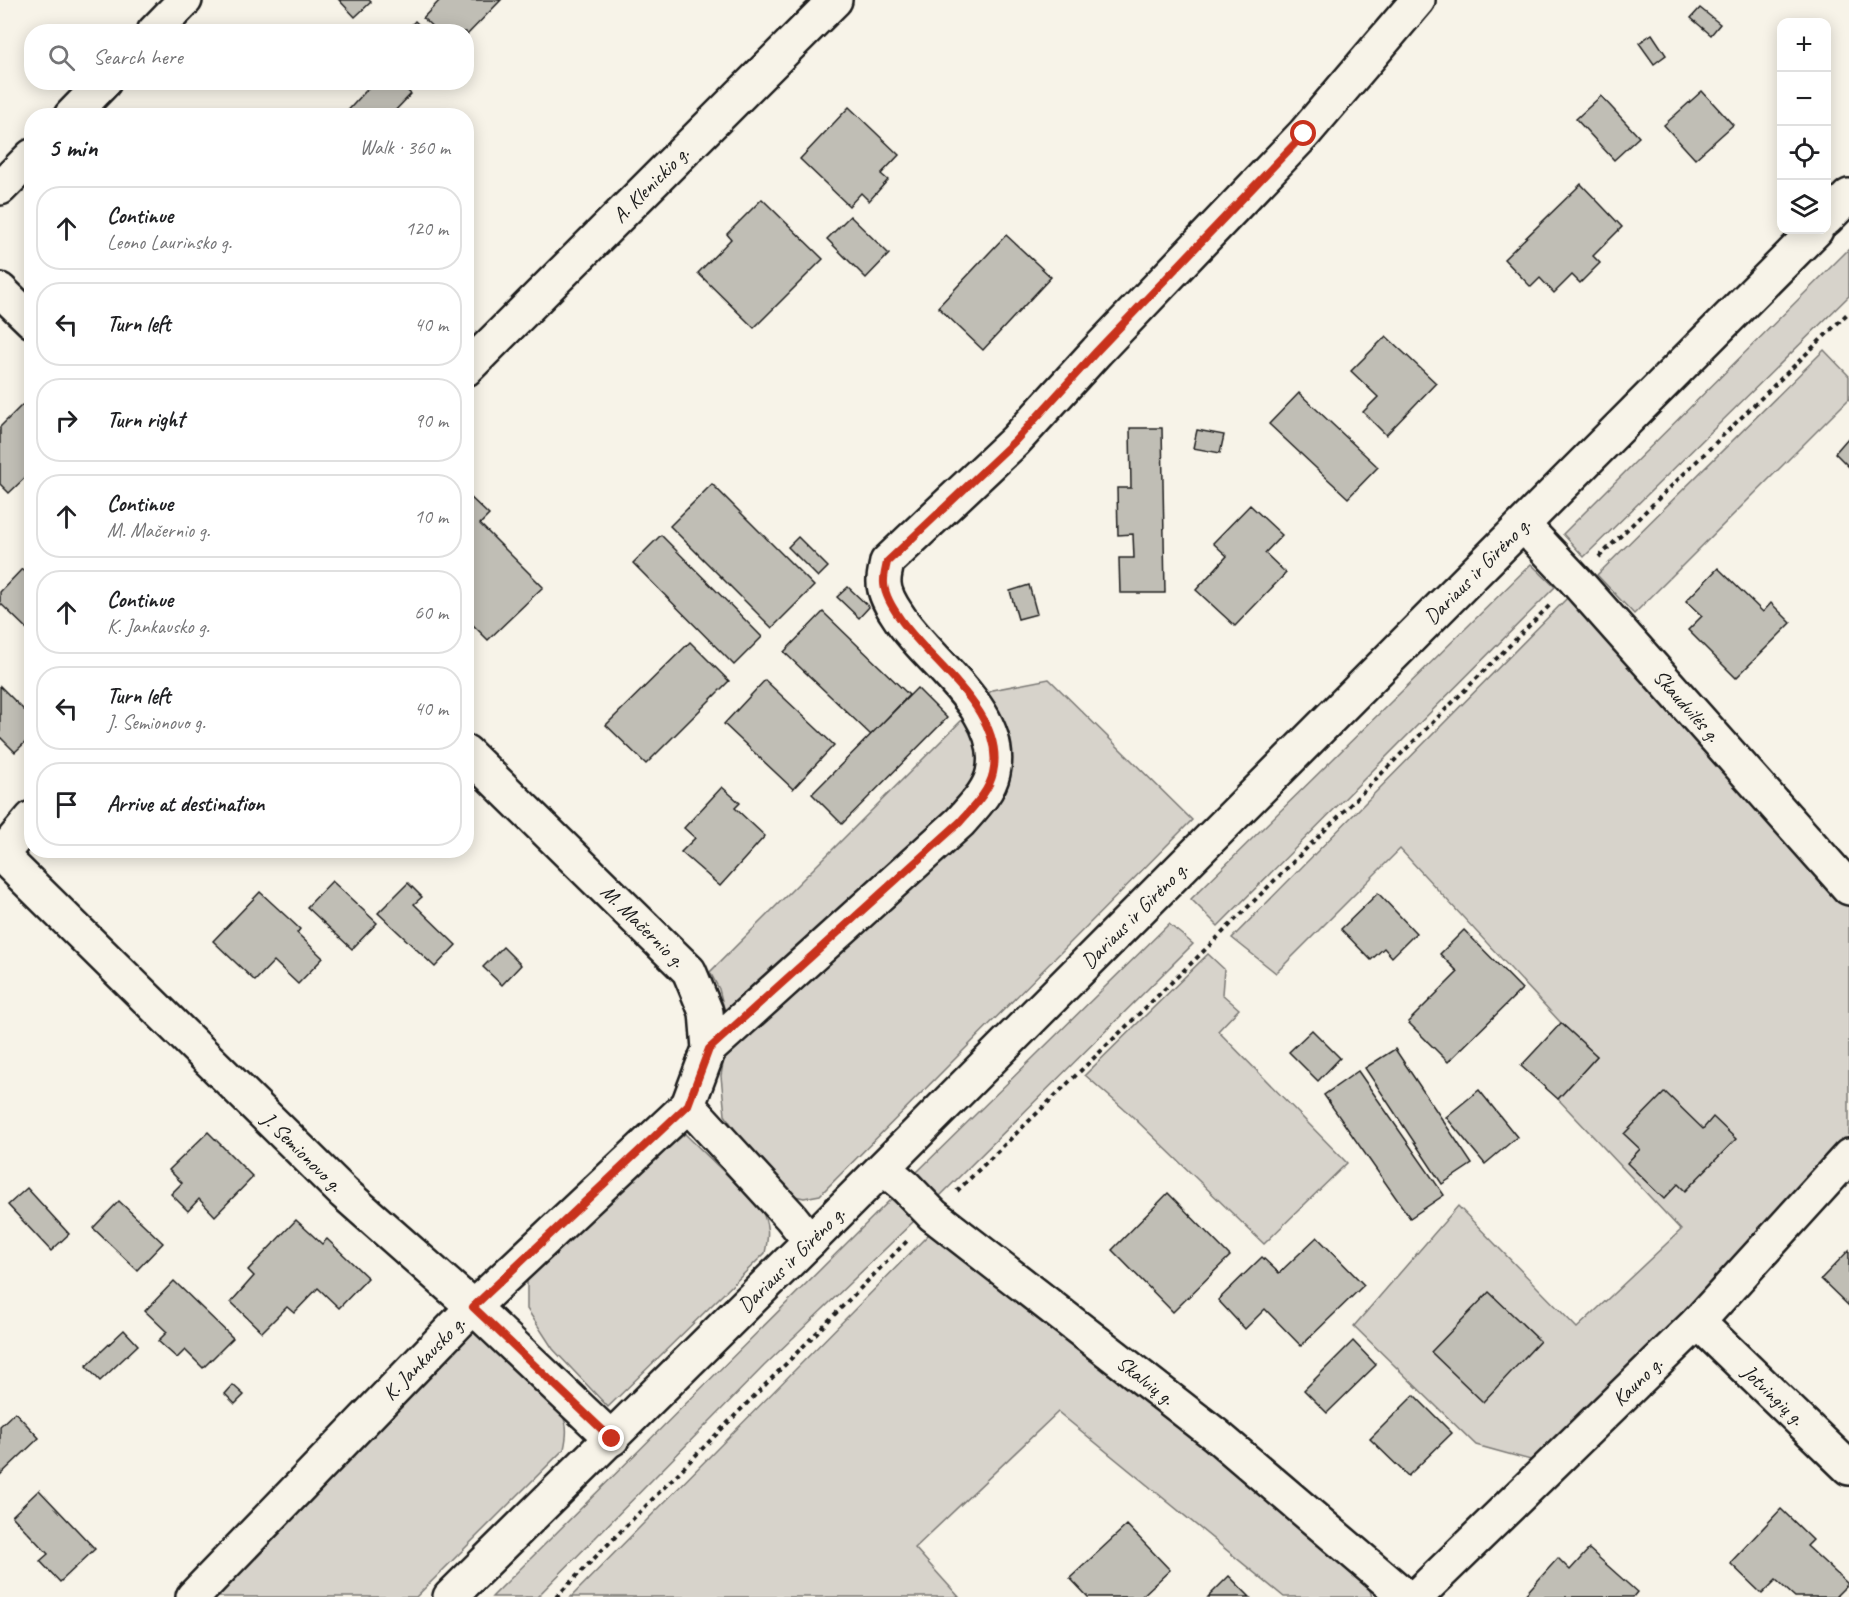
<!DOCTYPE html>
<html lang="en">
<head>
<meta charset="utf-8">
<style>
  :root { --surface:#fff; --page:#f6f6f6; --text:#202124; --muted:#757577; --line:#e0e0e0 }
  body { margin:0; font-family:Caveat,sans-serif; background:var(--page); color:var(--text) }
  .controls { position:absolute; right:18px; top:18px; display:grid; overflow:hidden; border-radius:12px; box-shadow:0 3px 15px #0003 }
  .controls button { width:54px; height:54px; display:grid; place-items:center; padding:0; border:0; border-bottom:2px solid var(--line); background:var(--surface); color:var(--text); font:30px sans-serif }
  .stop { position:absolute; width:18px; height:18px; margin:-14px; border:4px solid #c8321e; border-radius:50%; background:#fff }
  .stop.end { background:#c8321e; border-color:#fff; box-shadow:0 2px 6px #0008 }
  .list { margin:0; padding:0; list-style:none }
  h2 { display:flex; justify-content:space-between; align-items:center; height:78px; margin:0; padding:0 24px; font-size:26px }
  h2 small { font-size:20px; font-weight:400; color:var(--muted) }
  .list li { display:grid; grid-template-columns:39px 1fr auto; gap:18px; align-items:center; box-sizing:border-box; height:84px; margin:0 12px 12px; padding:0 12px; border:2px solid var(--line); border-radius:24px }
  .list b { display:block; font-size:22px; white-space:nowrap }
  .list p { margin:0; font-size:20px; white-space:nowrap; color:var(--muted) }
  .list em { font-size:20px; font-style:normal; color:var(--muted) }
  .icon { flex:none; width:33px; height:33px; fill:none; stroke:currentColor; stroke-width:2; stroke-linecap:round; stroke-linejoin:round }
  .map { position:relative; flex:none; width:1849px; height:1597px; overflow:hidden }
  .search { position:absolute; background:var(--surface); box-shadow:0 3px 15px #0003; left:24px; top:24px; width:450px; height:66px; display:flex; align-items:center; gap:15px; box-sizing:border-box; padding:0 21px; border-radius:24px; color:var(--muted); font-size:22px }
  .panel { position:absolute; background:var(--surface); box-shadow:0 3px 15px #0003; left:24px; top:108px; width:450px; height:750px; border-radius:24px }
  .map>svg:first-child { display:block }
  .green { fill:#d7d3cb; stroke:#7a7874; stroke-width:1.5 }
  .building { fill:#c0beb5; stroke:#1c1c1c; stroke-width:1.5 }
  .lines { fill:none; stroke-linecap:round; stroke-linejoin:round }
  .minor-casing { stroke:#1c1c1c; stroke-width:38 }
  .highway-casing { stroke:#1c1c1c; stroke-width:38 }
  .path { stroke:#1c1c1c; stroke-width:4; stroke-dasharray:4.5 4.5; stroke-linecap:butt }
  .minor { stroke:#f7f3e8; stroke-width:33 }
  .highway { stroke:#f7f3e8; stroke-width:33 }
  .route { stroke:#c8321e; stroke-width:8 }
  .labels { text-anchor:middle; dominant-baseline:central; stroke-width:6; stroke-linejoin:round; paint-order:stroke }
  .street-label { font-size:21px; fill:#1c1c1c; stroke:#f7f3e8 }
</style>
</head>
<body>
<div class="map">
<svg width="1849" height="1597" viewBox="0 0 1849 1597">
  <rect width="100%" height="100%" fill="#f7f3e8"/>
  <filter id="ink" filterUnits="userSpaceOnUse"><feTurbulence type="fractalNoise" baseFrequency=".0167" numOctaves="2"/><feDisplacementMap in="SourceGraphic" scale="12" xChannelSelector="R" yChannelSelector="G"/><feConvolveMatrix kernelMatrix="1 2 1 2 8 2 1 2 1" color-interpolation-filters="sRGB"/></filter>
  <g filter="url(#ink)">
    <g class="green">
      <path d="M1849,249V296L1584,557L1563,534Z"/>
      <path d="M1824,350L1849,376V399L1634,614L1597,575Z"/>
      <path d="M1531,564L1555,587L1218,926L1191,899Z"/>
      <path d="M1572,593L1849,907V1137L1726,1276L1534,1461L1476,1445L1354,1326L1458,1206L1577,1328L1681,1230L1558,1099L1597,1056L1561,1023L1400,849L1276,973L1232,938Z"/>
      <path d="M1049,679L1192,820L820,1195L804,1198L790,1195L742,1141L725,1115L721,1076L727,1039L726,1016L719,989L710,972L992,690Z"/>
      <path d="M1169,924L1193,944L939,1197L915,1174Z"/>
      <path d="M1208,954L1224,969L1222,994L1239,1009L1218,1031L1347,1163L1264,1244L1133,1117L1085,1075Z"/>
      <path d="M685,1134L761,1208C769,1226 769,1234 765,1253L608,1407L553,1349L527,1309V1281L544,1255L580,1221Z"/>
      <path d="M891,1199L915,1220L764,1366L537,1597H492Z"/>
      <path d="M932,1231L1223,1461L1369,1587L1372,1597H1284L1058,1412L915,1548L959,1597H571Z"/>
      <path d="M473,1331L553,1402C567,1419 569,1427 564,1449L416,1597H203L415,1386Z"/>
    </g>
    <g class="building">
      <path d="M339,0H369L371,2L355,17Z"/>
      <path d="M440,0H501L466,36V32H438L423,18Z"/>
      <path d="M1700,8L1720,24L1711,35L1691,18Z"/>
      <path d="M415,21L426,32H405Z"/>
      <path d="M1652,34L1666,55L1654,64L1639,43Z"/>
      <path d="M374,82H398L411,94L390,116H343Z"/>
      <path d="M1702,91L1733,125L1695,159L1664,125Z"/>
      <path d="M1601,96L1639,137L1614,160L1576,119Z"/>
      <path d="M849,107L899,155L881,174L888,180L869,201L861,193L849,206L800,159Z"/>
      <path d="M1581,184L1622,227L1593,256L1600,263L1580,283L1572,275L1554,293L1540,278L1531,287L1504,259Z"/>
      <path d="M762,199L823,259L754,328L698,273L731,239L727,234Z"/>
      <path d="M850,216L889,254L866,278L827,239Z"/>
      <path d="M1006,235L1051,277L983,350L938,307Z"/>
      <path d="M1386,336L1436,383L1386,435L1363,412L1378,397L1351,371Z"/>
      <path d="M1299,393L1378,467L1348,498L1269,424Z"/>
      <path d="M22,405L32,414V471L9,493L0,484V427Z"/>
      <path d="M1130,428H1162L1165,593H1120L1119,558H1134L1133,534L1118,535L1117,488H1131Z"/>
      <path d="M1197,430L1224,435L1220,453L1193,448Z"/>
      <path d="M1848,438L1849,439V467L1835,453Z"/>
      <path d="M712,484L814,586L772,628L670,526Z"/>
      <path d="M466,493L489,515L480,524L543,587L488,640L466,618Z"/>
      <path d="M1250,505L1282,535L1265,553L1286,573L1235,626L1196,590L1227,556L1213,543Z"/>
      <path d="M661,535L762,637L734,665L633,563Z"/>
      <path d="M798,537L828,567L818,577L788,547Z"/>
      <path d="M1718,568L1763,612L1771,603L1791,623L1736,678L1688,630L1702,616L1686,601Z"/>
      <path d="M22,569L32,578V628L29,631L0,603V592Z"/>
      <path d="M1029,585L1037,614L1018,619L1010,591Z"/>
      <path d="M848,587L869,607L859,618L837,597Z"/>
      <path d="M823,612L909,695L871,735L784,652Z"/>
      <path d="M690,642L729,681L646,764L606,725Z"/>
      <path d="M765,680L834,745L793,789L724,724Z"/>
      <path d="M0,686L32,718V736L15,752L0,737Z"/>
      <path d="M917,688L947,718L842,824L812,794Z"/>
      <path d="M722,787L740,803L735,808L765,836L720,886L681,852L695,838L684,828Z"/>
      <path d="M332,881L377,923L352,949L307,907Z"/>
      <path d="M408,883L422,897L414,904L456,945L435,967L378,913Z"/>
      <path d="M260,892L300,929L297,933L323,958L298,984L274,961L255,981L213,941Z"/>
      <path d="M1378,893L1416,933L1392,957L1384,948L1371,960L1341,929Z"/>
      <path d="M1464,930L1522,989L1448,1062L1408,1022L1458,972L1440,954Z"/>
      <path d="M503,947L521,965L502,985L483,967Z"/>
      <path d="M1561,1023L1597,1056L1558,1099L1521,1066Z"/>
      <path d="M1312,1030L1340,1058L1318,1081L1289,1052Z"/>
      <path d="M1395,1049L1472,1164L1442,1184L1365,1068Z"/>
      <path d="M1358,1071L1444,1195L1410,1218L1324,1095Z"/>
      <path d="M1479,1090L1517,1137L1485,1164L1446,1117Z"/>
      <path d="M1665,1092L1703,1129L1713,1117L1736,1139L1685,1191L1678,1184L1664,1199L1627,1163L1640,1149L1624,1134Z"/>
      <path d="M208,1132L253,1177L215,1216L199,1199L188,1211L171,1194L182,1183L169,1170Z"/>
      <path d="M27,1188L69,1234L51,1251L8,1205Z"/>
      <path d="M1168,1193L1230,1256L1173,1312L1112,1250Z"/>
      <path d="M119,1201L163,1243L137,1270L93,1228Z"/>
      <path d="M296,1220L322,1244L327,1239L368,1278L339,1308L318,1288L294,1313L287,1307L262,1332L231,1302L254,1276L248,1270Z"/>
      <path d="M1317,1237L1364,1285L1301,1346L1265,1309L1245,1329L1218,1300L1262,1257L1279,1273Z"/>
      <path d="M1849,1250V1306L1821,1279Z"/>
      <path d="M174,1281L233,1338L203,1368L185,1350L177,1358L158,1341L167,1332L145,1311Z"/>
      <path d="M1489,1292L1540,1341L1483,1402L1431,1352Z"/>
      <path d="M124,1330L138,1345L100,1381L86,1366Z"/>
      <path d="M1353,1341L1376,1365L1327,1413L1304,1390Z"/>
      <path d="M233,1385L244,1395L235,1404L225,1394Z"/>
      <path d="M1414,1395L1452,1433L1408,1476L1370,1439Z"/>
      <path d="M15,1412L39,1438L0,1475V1426Z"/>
      <path d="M39,1490L95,1549L60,1582L40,1561L48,1554L12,1516Z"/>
      <path d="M1781,1509L1813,1540L1807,1546L1848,1584L1835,1597H1795L1776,1580L1762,1594L1730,1563Z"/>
      <path d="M1127,1525L1170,1570L1141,1597H1088L1070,1578Z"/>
      <path d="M1589,1549L1637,1592L1633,1597H1523L1558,1558L1570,1570Z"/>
      <path d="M1229,1576L1250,1597H1208Z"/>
    </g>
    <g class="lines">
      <defs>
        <g id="minor">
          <path d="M154,32L185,0"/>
          <path d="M71,116L104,82"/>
          <path d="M0,188L32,156"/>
          <path d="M0,290L32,321"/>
          <path id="s1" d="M466,369L835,0"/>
          <path id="s2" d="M1523,525L1575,580L1849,888"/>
          <path id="s3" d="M466,752L689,971L706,1012L709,1049L688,1105L790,1216L810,1241"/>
          <path id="s4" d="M1,855L344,1193L473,1307L612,1439"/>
          <path d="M0,856L32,818"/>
          <path d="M709,1049L960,822C972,808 989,792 993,773C1007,711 926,661 897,614C891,605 883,592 884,580C884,575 886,568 887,562L1015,441L1097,351L1304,134L1418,0"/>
          <path id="s5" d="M883,1168L906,1187L933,1215L1216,1435L1406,1597"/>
          <path id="s6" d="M1698,1322L1849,1468"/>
          <path id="s7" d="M193,1597L473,1307L688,1105"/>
          <path id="s8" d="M1416,1597L1698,1322L1849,1156"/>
        </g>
        <g id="highway">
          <path d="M1826,219L1849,196"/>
          <path id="s9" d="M450,1597L810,1241L1816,230"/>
        </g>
      </defs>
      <use href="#minor" class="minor-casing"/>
      <use href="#highway" class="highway-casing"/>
      <g class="path">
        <path d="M1599,557L1849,312"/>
        <path d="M957,1191L1212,943L1551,604"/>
        <path d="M556,1597L909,1239"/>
      </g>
      <use href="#minor" class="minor"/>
      <use href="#highway" class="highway"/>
    </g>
  </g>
  <g class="lines" filter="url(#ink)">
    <path class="route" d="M612,1439L473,1307L688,1105L709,1049L960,822C972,808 989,792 993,773C1007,710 926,661 897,614C891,605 883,592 884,580C884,574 886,568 887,562L1015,441L1097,351L1304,134"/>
  </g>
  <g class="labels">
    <g class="street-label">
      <text stroke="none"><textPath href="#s1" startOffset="261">A. Klenickio g.</textPath></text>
      <text stroke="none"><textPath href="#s9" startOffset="1452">Dariaus ir Girėno g.</textPath></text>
      <text stroke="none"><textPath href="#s2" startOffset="244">Skaudvilės g.</textPath></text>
      <text stroke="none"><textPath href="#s9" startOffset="966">Dariaus ir Girėno g.</textPath></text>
      <text stroke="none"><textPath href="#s3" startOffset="248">M. Mačernio g.</textPath></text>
      <text stroke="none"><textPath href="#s4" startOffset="423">J. Semionovo g.</textPath></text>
      <text stroke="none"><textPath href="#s9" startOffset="480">Dariaus ir Girėno g.</textPath></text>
      <text stroke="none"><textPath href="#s7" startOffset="332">K. Jankausko g.</textPath></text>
      <text stroke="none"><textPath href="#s5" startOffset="338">Skalvių g.</textPath></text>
      <text stroke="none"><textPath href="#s8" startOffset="309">Kauno g.</textPath></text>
      <text stroke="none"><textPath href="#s6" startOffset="105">Jotvingių g.</textPath></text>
    </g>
  </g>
</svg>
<div class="controls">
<button>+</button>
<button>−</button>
<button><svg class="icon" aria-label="locate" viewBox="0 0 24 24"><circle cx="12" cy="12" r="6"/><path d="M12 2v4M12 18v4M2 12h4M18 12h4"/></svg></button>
<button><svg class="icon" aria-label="layers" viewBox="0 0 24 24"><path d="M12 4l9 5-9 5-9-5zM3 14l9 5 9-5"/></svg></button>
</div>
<div class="stop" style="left:1304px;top:134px"></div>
<div class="stop end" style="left:612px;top:1439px"></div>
<div class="search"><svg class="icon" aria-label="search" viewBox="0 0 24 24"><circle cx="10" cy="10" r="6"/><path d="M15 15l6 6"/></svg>Search here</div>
<section class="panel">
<h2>5 min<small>Walk · 360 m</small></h2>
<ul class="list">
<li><svg class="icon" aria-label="ahead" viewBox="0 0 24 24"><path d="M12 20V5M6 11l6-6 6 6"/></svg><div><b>Continue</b><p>Leono Laurinsko g.</p></div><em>120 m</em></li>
<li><svg class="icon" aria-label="left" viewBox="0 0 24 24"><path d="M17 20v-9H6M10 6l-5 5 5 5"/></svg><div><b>Turn left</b></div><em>40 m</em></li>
<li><svg class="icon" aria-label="right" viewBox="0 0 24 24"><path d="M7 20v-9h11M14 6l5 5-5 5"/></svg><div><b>Turn right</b></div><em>90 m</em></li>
<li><svg class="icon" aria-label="ahead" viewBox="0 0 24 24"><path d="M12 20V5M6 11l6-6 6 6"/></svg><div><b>Continue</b><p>M. Mačernio g.</p></div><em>10 m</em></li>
<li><svg class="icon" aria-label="ahead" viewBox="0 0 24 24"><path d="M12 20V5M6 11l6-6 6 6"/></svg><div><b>Continue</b><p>K. Jankausko g.</p></div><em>60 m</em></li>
<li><svg class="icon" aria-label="left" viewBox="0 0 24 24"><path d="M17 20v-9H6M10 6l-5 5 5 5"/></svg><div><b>Turn left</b><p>J. Semionovo g.</p></div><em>40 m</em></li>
<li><svg class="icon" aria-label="arrive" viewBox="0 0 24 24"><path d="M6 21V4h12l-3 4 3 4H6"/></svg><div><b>Arrive at destination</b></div></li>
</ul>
</section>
</div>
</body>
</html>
